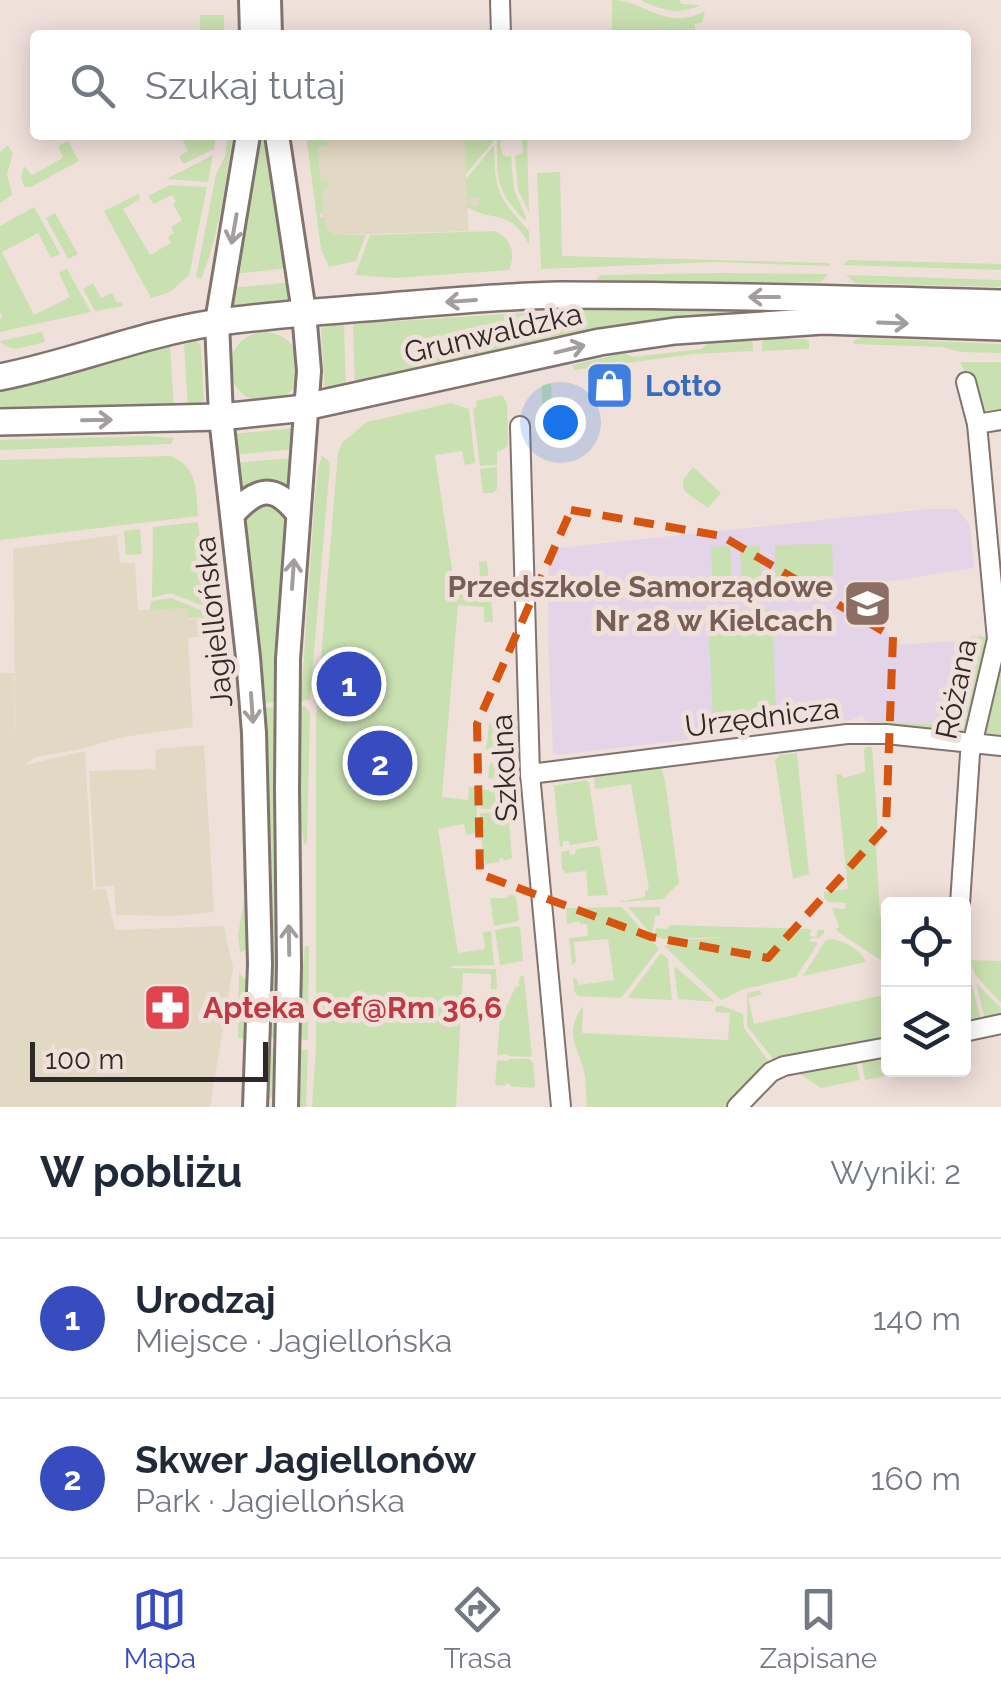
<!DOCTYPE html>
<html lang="pl">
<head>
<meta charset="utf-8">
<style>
  :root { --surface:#fff; --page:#f6f6f7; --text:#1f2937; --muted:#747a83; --line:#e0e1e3; --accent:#374cbe }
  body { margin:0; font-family:Raleway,sans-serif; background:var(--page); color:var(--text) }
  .controls { position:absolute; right:30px; bottom:30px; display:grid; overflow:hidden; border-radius:10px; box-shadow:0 5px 25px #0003 }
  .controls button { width:90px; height:90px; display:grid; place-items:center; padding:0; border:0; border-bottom:2px solid var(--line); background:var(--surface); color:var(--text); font:50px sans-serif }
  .scale { position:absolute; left:30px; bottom:25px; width:238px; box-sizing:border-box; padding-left:10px; border:5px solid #2e2826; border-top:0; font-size:28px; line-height:35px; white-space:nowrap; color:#2e2826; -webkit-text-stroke:8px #f0e0da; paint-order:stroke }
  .you { position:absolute; left:560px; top:422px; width:35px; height:35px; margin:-25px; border:8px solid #fff; border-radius:50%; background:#1a73e8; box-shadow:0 0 0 15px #1a73e833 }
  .badge { display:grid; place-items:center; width:65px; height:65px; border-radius:50%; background:var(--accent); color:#fff; font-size:32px; font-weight:700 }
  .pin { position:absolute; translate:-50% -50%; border:5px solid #fff; box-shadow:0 2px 10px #0006 }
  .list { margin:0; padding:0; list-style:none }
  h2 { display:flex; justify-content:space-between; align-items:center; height:130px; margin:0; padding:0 40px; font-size:42px }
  h2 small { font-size:32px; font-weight:400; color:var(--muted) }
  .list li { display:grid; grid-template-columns:65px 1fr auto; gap:30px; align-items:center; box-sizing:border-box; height:160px; padding:0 40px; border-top:2px solid var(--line) }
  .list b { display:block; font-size:38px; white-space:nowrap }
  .list p { margin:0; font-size:32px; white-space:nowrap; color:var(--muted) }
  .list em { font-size:32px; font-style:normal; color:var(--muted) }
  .icon { flex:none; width:55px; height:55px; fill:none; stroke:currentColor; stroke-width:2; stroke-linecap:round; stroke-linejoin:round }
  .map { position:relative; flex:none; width:1001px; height:1107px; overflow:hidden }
  .search { position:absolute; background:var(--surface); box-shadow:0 5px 25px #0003; left:30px; right:30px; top:30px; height:110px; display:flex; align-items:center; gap:25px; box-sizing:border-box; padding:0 35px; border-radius:10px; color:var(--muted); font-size:38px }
  .sheet { height:450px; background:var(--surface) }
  nav { display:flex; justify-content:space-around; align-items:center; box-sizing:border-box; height:140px; border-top:2px solid var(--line); background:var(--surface); font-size:28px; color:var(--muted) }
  nav a { display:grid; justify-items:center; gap:5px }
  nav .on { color:var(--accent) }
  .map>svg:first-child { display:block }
  .commercial { fill:#e2d9c4 }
  .education { fill:#e3d4e7 }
  .green { fill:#c9e0b0 }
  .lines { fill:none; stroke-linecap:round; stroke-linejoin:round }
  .minor-casing { stroke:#81736e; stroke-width:22 }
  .tertiary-casing { stroke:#81736e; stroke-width:28 }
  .secondary-casing { stroke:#81736e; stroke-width:30 }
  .minor { stroke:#fff; stroke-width:18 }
  .tertiary { stroke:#fff; stroke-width:22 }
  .secondary { stroke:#fff; stroke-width:25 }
  .oneway { stroke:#a19e9d }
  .marked { fill:none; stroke:#d5540f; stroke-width:8; stroke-dasharray:20 12; stroke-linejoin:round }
  .labels { text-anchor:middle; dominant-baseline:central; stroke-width:10; stroke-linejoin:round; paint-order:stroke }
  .street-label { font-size:30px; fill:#2e2826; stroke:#f0e0da }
  .shop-label { font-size:30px; font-weight:bold; fill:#366cbe; stroke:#f0e0da; text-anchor:start }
  .education-label { font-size:30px; font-weight:bold; fill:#785e54; stroke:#f0e0da; text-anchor:end }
  .health-label { font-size:30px; font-weight:bold; fill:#be3a42; stroke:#f0e0da; text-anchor:start }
</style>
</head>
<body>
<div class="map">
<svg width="1001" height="1107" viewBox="0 0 1001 1107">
  <rect width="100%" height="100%" fill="#f0e0da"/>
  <g class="commercial">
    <path d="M329,135H459L465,146L467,200L470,197L479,196L480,206L470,207L467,204L469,231L337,235L327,229L320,212L323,211L322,191L329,185L321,183L318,147L330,146Z"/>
    <path d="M117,535L120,563H135L138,610L187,608L188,619L201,618L202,636L188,638L193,727L123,737L77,750L35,757L25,765L85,751L93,889H106L115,930L224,926L233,968L210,1107H0V673H14L16,768L13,549Z"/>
    <path d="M204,745L214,912L176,916L116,915L114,886L96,887L89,771L155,769L156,749Z"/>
  </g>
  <path class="education" d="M927,509H957L970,525L974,568L884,582L881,585L886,630L894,645L970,640L965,709L945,726L866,721L862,715L852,720L558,755L553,752L548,641L549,549Z"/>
  <g class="green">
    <path d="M612,0C646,0 665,32 705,11L702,23L695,24V31H716V35H612Z"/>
    <path d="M641,0H680L681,4L700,5C681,16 659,10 641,0Z"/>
    <rect x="200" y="15" width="24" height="20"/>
    <path d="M180,135H216L214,149L183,164L179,156L188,151Z"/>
    <path d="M228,135H233C225,183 220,234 201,279L196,277L216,174L225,157Z"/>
    <path d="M256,135H265L267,166L289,268L234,274Z"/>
    <path d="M306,135H329L330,146L318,148L321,182L331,183L322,191L323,212L320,213V217H324L327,229L337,235H366L356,261L329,267L321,249Z"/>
    <path d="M459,135H493V142L466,174L465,146Z"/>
    <path d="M497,135L502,137L500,145L503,155L507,157L511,155L514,190L526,217L525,221C494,188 497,178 497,135Z"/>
    <path d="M524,135H527L529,212L518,190L515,156L523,153L522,137Z"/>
    <path d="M68,141L79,161L31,187H25L21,178L24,166L32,175L63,158L58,146Z"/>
    <path d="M8,145L13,154L7,174L12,195L0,203V152Z"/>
    <path d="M494,145C495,192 498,197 529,231V245C510,207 496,224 467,207V204H470L471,207L479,206V197H470V201H467L466,179Z"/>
    <path d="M213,155L208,182L166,179Z"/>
    <path d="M560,172L562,256L830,263V266L715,262L541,269L537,173Z"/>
    <path d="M169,185L207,187L189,275L170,292L151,298L104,211L138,194L140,199L123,209L150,255L171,243L168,237L174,233L171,227L182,220L173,204L176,202L172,195L154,204L148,196Z"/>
    <path d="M34,207L60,254L51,258L38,233L2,252L34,315L70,297L59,273L67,269L91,312L0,332V320L2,317L0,312V226Z"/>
    <path d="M55,213L78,254L68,259L46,218Z"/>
    <path d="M494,231C512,238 516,254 509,270L395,278L355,275L370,235Z"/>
    <path d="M849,260L1001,264V270L842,265Z"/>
    <path d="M722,273L828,274L821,282L594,283L600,275Z"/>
    <path d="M846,275L1001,280V287L855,283Z"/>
    <path d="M292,282L294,304L230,310L231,288Z"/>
    <path d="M93,283L101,298L112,293L117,303L121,302L123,306L95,311L83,289Z"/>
    <path d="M740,305L854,314L355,389L353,324L554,311Z"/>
    <path d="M344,324L346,392L325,391L321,329L327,325Z"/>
    <path d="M42,332L45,342C29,345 11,355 0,341Z"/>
    <circle cx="265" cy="367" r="35"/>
    <path d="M863,338L1001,344V353L961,352L942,347L853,344L854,340Z"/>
    <path d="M765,339H805L809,341V349L762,351V343Z"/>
    <path d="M750,340L753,343V351L694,354L574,370L573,365L623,353L633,357L701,349L708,343Z"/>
    <path d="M195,341L200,344L201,349L204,403L203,407L188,409L184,344Z"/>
    <path d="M170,347L174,410L0,414V388Z"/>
    <path d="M960,362H1001V414L983,416L974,389Z"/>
    <path d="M551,383L552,407L555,410L566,409V415L562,419L547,416L542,406V385Z"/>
    <path d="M502,395L507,404L508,445L503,450L497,451V465L480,466L473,409L477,406L476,401Z"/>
    <path d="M451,403L469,409L475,463L465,465L462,451L435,455L454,582L480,578L479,562L487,561L489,581L446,585L445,589L490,585L493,622H484V607L458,605L442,797L468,800L469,787L478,788L476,833L466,835L464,824L438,829L458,953L485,949L483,932L491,931L494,965L452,966L451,968L496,969L497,989H491V974L463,973L456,1107H312L316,1046V719L338,453L342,443L367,422Z"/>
    <path d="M295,428V449L233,455V434Z"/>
    <path d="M149,436L174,438L171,444L0,450V440Z"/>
    <path d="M171,456C198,468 196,489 198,516L0,540V460Z"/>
    <path d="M322,456L327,459L330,464L310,700L301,701L315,495L318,468Z"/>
    <path d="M295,458L291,494L238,496L234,463Z"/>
    <path d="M497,467V489L493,493H483L480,469Z"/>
    <path d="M693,467L721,493L708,508L684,491L683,480Z"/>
    <path d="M274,501L289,521L278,702L260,703L242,518L249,507Z"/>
    <path d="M198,522L209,608L170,593L152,598L153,527Z"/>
    <path d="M140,529L142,554L126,555L124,531Z"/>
    <path d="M832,544L833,576L775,577V545Z"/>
    <path d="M730,546L732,588L713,589L711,547Z"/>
    <path d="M760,546L762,587L742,588L740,547Z"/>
    <path d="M171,598L210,614L213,638L216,642L209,656L205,636H203L201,617L188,618L187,608L150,610L151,601Z"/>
    <path d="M772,609L776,716L713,719L708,612Z"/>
    <path d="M974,636L976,638L978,636L988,637L984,667L967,732L866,721L945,725L965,709L971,637Z"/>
    <path d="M1001,655V735L987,733L985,729Z"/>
    <path d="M299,706H305L310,713L307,843L304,844L297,804Z"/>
    <path d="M278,707L280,1038H266L260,708Z"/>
    <path d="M489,723L503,724L504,752L486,751Z"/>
    <path d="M240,742L244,748L249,945L244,951L240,952L238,935L244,900Z"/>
    <path d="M866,747H872L879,845L876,846L880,915L888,917V957L879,959L838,932L836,929L839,927L832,908L845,909L846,903L829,902L824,898V892L848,889L836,774H840L844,778L865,772L864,750Z"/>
    <path d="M797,753L809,874L793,879L775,760L780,755Z"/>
    <path d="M490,763L504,765L507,806L505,809H481L483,790H496L497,779L488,778Z"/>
    <path d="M661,768L665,780L679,883L663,899L621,902L619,900L623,901L645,897V891L649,889L631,784L595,789L594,777Z"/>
    <path d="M586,780L589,783L598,840L570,845L569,841H563V846L560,847L554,786Z"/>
    <path d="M506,812L508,814V820L506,821L509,822L512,858L504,861L503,858L499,859V862L485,864L480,828V813Z"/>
    <path d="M599,846L608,895L588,896L586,871L566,873L562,869L561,852L569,850L570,855L575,854L576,849Z"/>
    <path d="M509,895L516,896L519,920L516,922L494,926L490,898H508Z"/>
    <path d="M622,907L659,949L621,998L578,996L574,991L573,977L577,980L579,985L614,980L608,939L574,942L576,962L572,965L569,938L588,936L587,924H580L579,921L567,924L566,908Z"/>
    <path d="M628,907H660V915L655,916L652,935Z"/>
    <path d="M670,925L811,929L810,936L816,937L818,930H824V933L819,938H811L809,941L818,943L796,977L744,989L721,1000L659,941L664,946L684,940L729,937L664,939L654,937L656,928L667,929Z"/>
    <path d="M517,926L520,928L523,961L500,965L495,930Z"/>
    <path d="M833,939C844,941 862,951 866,962L803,976L826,940Z"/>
    <path d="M305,946H309L308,1040L299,1039V1007Z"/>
    <path d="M661,953L668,959L672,1000L629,998L628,997Z"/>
    <path d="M964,954L982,1024L964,1027Z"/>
    <path d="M969,960L1001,961V1003L976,976Z"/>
    <path d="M676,967L715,1002L678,999L674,968Z"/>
    <path d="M239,973L249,984L250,1039L238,1038Z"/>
    <path d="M521,976H524L532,1055L530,1057L509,1056L508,1054L497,1055L500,1020L516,986L518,987L520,984L518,983Z"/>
    <path d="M976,983L1001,1008V1020L986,1023Z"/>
    <path d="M760,990L761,995L748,998L754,1024L888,994V1043L777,1064L747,1026V996L748,993Z"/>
    <path d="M583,1006L582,1033L728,1040L730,1013L715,1012L716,1006H722L743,1014L744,1028L773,1067L729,1107H587C586,1094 586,1079 583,1067C574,1040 566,1031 583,1006Z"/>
    <path d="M266,1049H280L276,1092L268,1100L265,1099Z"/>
    <path d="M299,1050H308L306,1107H297Z"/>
    <path d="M888,1054V1070H917L865,1080L861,1059Z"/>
    <path d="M509,1059H529L533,1063L535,1086L533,1088L510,1086V1084L506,1083L505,1086L495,1085L497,1060L508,1061Z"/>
    <path d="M856,1059L860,1080L821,1088L796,1071Z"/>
  </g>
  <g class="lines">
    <defs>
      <g id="minor">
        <path d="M500,0L501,35"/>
        <path d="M977,424L1001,420"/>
        <path d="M520,426L530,774L561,1107"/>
        <path d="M530,774L847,734H886L1001,746"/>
        <path d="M960,904L970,754L997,639L977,424L966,382"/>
        <path d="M964,1032L1001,1024"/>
        <path d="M737,1107L771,1072L784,1066L888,1047"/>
      </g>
      <g id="tertiary">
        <path d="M251,0L252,35"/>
        <path d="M269,0L270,35"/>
        <path d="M248,135L217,322L221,417L248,657L254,733L260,964L255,1107"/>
        <path d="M277,135L304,312L309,371L288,659L287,790L289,965L286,1107"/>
        <path d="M233,514C257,488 274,483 298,514"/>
      </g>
      <g id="secondary">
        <path d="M0,377C72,363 141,334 213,323C268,315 324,311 379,307C440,302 500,296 561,295C708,295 854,299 1001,303"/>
        <path d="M0,422L221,417L296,409L600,342L675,331L823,321L1001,327"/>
      </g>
    </defs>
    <use href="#minor" class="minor-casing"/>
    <use href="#tertiary" class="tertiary-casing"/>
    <use href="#secondary" class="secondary-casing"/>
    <use href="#minor" class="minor"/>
    <use href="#tertiary" class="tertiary"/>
    <use href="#secondary" class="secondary"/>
  </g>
  <defs><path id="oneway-shaft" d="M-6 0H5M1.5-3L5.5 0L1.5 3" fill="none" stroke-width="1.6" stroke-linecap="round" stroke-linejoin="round" transform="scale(2.5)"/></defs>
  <g class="oneway">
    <use href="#oneway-shaft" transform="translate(234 229) rotate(100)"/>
    <use href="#oneway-shaft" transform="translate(764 297) rotate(-180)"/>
    <use href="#oneway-shaft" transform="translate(461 301) rotate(176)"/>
    <use href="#oneway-shaft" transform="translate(893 323) rotate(2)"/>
    <use href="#oneway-shaft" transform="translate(570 349) rotate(-14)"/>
    <use href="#oneway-shaft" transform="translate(97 420) rotate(-1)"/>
    <use href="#oneway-shaft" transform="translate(293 574) rotate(-86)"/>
    <use href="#oneway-shaft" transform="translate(252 708) rotate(86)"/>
    <use href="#oneway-shaft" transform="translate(289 940) rotate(-91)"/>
  </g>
  <path class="marked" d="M571,510L722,536L893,637L886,827L768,958L651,937L480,874L477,724Z"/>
  <defs>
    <symbol id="shop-square" viewBox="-11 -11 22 22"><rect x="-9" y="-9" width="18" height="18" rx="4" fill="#3f7fe0" stroke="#f0e0da"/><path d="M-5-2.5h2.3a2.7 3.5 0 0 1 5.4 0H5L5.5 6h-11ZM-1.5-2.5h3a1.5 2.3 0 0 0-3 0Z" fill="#fff"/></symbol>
    <symbol id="school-square" viewBox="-11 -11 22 22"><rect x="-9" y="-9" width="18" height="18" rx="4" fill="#8d6e63" stroke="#f0e0da"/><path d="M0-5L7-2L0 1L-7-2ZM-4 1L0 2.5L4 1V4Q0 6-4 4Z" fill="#fff"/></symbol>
    <symbol id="pharmacy-square" viewBox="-11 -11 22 22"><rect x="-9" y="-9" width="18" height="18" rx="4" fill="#e0444e" stroke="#f0e0da"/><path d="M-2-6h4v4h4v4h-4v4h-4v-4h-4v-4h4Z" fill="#fff"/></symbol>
  </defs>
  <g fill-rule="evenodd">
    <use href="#shop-square" x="582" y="358" width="55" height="55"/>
    <use href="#school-square" x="840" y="576" width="55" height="55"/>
    <use href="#pharmacy-square" x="140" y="980" width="55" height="55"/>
  </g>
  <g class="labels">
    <g class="street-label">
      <text transform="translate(493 333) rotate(-13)">Grunwaldzka</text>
      <text transform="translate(213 622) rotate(-96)">Jagiellońska</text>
      <text transform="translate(956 689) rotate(-78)">Różana</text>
      <text transform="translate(762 717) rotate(-7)">Urzędnicza</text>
      <text transform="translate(504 768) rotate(-93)">Szkolna</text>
    </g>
    <g class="shop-label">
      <text x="645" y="385">Lotto</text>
    </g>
    <g class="education-label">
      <text x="833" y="586">Przedszkole Samorządowe<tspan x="833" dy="34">Nr 28 w Kielcach</tspan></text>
    </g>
    <g class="health-label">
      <text x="203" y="1007">Apteka Cef@Rm 36,6</text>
    </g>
  </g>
</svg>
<div class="controls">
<button><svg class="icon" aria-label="locate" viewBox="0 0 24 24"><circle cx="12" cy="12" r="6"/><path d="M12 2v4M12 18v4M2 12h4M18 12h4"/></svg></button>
<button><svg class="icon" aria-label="layers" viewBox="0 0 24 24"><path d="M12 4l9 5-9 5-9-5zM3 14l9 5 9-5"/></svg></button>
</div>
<div class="scale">100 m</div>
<div class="you"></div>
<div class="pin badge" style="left:349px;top:684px">1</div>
<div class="pin badge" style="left:380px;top:763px">2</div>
<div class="search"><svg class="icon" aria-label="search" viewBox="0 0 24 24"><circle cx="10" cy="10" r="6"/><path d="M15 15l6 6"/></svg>Szukaj tutaj</div>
</div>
<section class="sheet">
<h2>W pobliżu<small>Wyniki: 2</small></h2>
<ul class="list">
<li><span class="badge">1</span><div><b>Urodzaj</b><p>Miejsce · Jagiellońska</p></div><em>140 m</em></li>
<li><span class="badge">2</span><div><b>Skwer Jagiellonów</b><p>Park · Jagiellońska</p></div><em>160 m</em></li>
</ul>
</section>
<nav>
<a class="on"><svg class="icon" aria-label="map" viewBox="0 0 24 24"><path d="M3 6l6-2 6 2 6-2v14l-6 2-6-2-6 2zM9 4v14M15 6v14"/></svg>Mapa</a>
<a><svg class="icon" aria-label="directions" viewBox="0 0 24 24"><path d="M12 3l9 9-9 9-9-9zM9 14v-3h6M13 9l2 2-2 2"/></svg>Trasa</a>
<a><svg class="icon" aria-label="saved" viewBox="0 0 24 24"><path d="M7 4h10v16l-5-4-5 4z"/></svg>Zapisane</a>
</nav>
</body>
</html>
